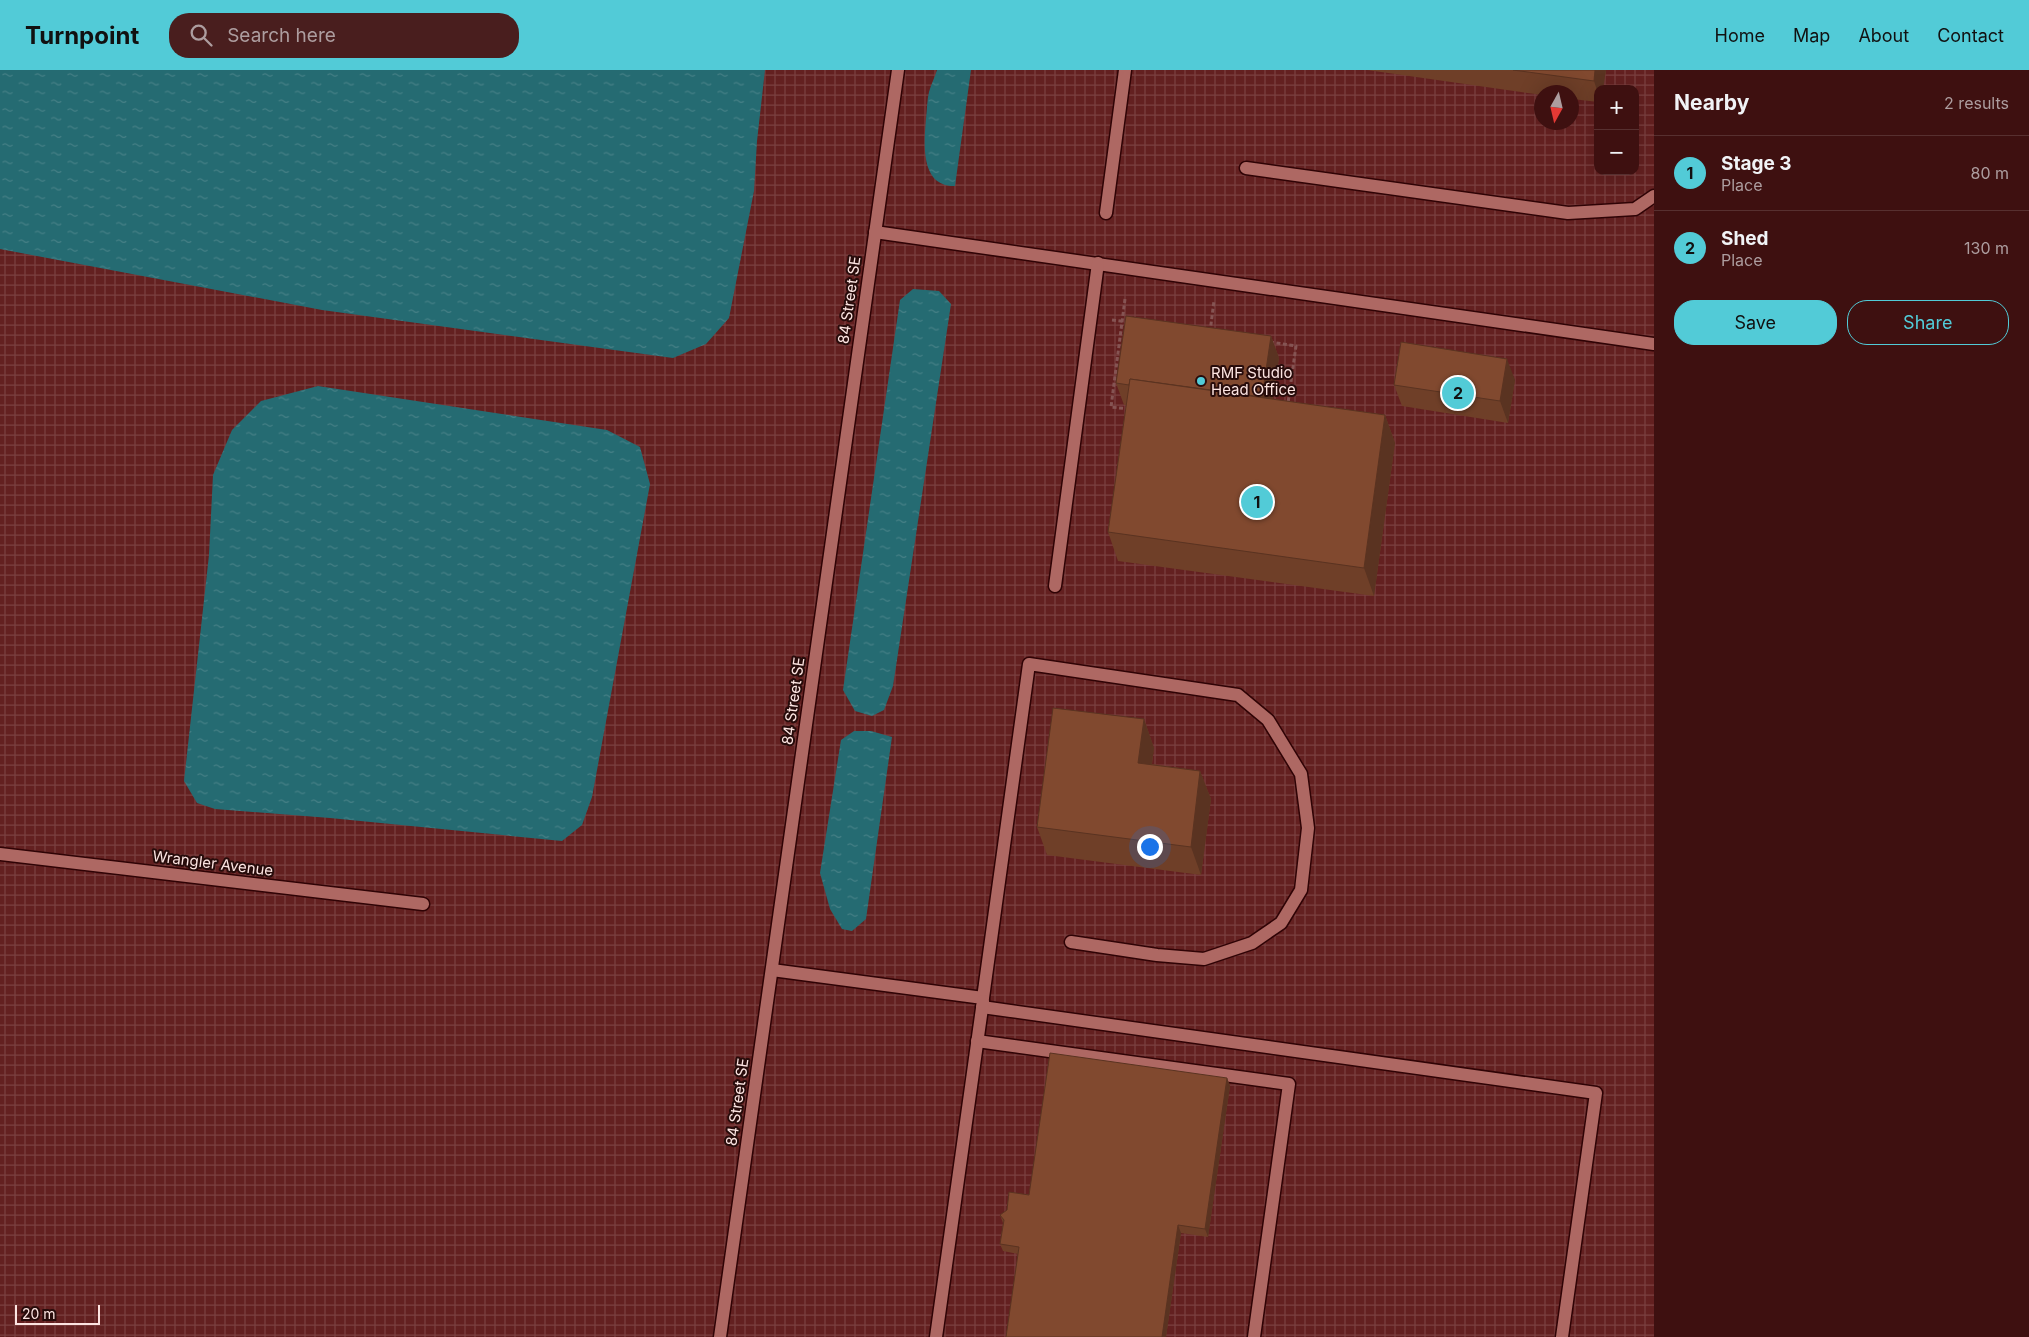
<!DOCTYPE html>
<html lang="en">
<head>
<meta charset="utf-8">
<style>
  :root { --surface:#3e1010; --page:#491e1e; --text:#f1f3f6; --muted:#ad9d9f; --line:#573030; --accent:#52cbd7 }
  body { margin:0; font-family:Inter,sans-serif; background:var(--page); color:var(--text) }
  .controls { position:absolute; right:15px; top:15px; display:grid; overflow:hidden; border-radius:10px; box-shadow:0 5px 20px #0002 }
  .controls button { width:45px; height:45px; display:grid; place-items:center; padding:0; border:0; border-bottom:1px solid var(--line); background:var(--surface); color:var(--text); font:25px sans-serif }
  .compass { position:absolute; left:1534px; top:15px; width:45px; height:45px; border-radius:50%; background:var(--surface); box-shadow:0 5px 20px #0002; rotate:188deg }
  .scale { position:absolute; left:15px; bottom:12px; width:85px; box-sizing:border-box; padding-left:5px; border:2px solid #fce4e1; border-top:0; font-size:14px; line-height:18px; white-space:nowrap; color:#fce4e1; -webkit-text-stroke:4px #270c0b; paint-order:stroke }
  .you { position:absolute; left:1149px; top:776px; width:18px; height:18px; margin:-12px; border:4px solid #fff; border-radius:50%; background:#1a73e8; box-shadow:0 0 0 8px #1a73e833 }
  .badge { display:grid; place-items:center; width:32px; height:32px; border-radius:50%; background:var(--accent); color:#111; font-size:16px; font-weight:700 }
  .pin { position:absolute; translate:-50% -50%; border:2px solid #fff; box-shadow:0 1px 5px #0006 }
  .list { margin:0; padding:0; list-style:none }
  h2 { display:flex; justify-content:space-between; align-items:center; height:65px; margin:0; padding:0 20px; font-size:21px }
  h2 small { font-size:16px; font-weight:400; color:var(--muted) }
  .list li { display:grid; grid-template-columns:32px 1fr auto; gap:15px; align-items:center; box-sizing:border-box; height:75px; padding:0 20px; border-top:1px solid var(--line) }
  .list b { display:block; font-size:19px; white-space:nowrap }
  .list p { margin:0; font-size:16px; white-space:nowrap; color:var(--muted) }
  .list em { font-size:16px; font-style:normal; color:var(--muted) }
  .actions { display:flex; gap:10px; padding:15px 20px }
  .actions a { flex:1; padding:11px 0; border:1px solid var(--accent); border-radius:20px; text-align:center; font-size:18px; color:var(--accent) }
  .actions .main { background:var(--accent); color:#111 }
  .icon { flex:none; width:28px; height:28px; fill:none; stroke:currentColor; stroke-width:2; stroke-linecap:round; stroke-linejoin:round }
  .map { position:relative; flex:none; width:1654px; height:1267px; overflow:hidden }
  header { display:flex; align-items:center; gap:30px; box-sizing:border-box; height:70px; padding:0 25px; background:var(--accent); color:#111 }
  header strong { font-size:24px }
  nav { display:flex; gap:28px; margin-inline-start:auto; font-size:18px }
  .search { width:350px; height:45px; background:var(--page); display:flex; align-items:center; gap:12px; box-sizing:border-box; padding:0 18px; border-radius:20px; color:var(--muted); font-size:19px }
  main { display:flex }
  aside { flex:1; background:var(--surface) }
  .map>svg:first-child { display:block }
  .industrial { fill:url(#industrial-grid); fill-rule:evenodd }
  .water { fill:url(#water-ripples) }
  .lines { fill:none; stroke-linecap:round; stroke-linejoin:round }
  .minor-casing { stroke:#2f0305; stroke-width:15 }
  .path { stroke:#855453; stroke-width:3; stroke-dasharray:4 2.5; stroke-linecap:butt }
  .minor { stroke:#ae6863; stroke-width:12 }
  .wall { fill:#6f3f28 }
  .shaded-wall { fill:#5a3321 }
  .building { fill:#81492f; stroke:#5a3321 }
  .poi-dot { fill:#52cbd7; stroke:#270c0b; stroke-width:2 }
  .labels { text-anchor:middle; dominant-baseline:central; stroke-width:4; stroke-linejoin:round; paint-order:stroke }
  .street-label { font-size:15px; fill:#fce4e1; stroke:#270c0b }
  .poi-label { font-size:15px; fill:#fce4e1; stroke:#270c0b; text-anchor:start }
</style>
</head>
<body>
<header>
<strong>Turnpoint</strong>
<div class="search"><svg class="icon" aria-label="search" viewBox="0 0 24 24"><circle cx="10" cy="10" r="6"/><path d="M15 15l6 6"/></svg>Search here</div>
<nav><a>Home</a><a>Map</a><a>About</a><a>Contact</a></nav>
</header>
<main>
<div class="map">
<svg width="1654" height="1267" viewBox="0 0 1654 1267">
  <defs>
    <pattern id="industrial-grid" width="8" height="8" patternUnits="userSpaceOnUse" patternTransform="scale(1.25)"><rect width="8" height="8" fill="#632020"/><path d="M0 4h8M4 0v8" fill="none" stroke="#7a4040"/></pattern>
    <pattern id="water-ripples" width="26" height="14" patternUnits="userSpaceOnUse" patternTransform="scale(1.25)"><rect width="26" height="14" fill="#256b72"/><path d="M2 4q2-2 4 0t4 0M15 11q2-2 4 0t4 0" fill="none" stroke="#468086"/></pattern>
  </defs>
  <rect width="100%" height="100%" fill="#521515"/>
  <path class="industrial" d="M0,0H1654V1267H0ZM1598,19H1635V101H1598ZM1542,22H1572V52H1542Z"/>
  <g class="water">
    <path d="M0,0H765L757,71L754,121L729,248L706,274L673,288L322,240L0,179Z"/>
    <path d="M937,0H971L955,116C920,117 924,73 926,49C927,40 927,30 929,22C931,14 935,7 937,0Z"/>
    <path d="M913,219L939,221L951,234L893,616L884,640L872,646L855,641L843,620L900,230Z"/>
    <path d="M318,316L607,360L640,377L650,414L592,727L582,755L562,771L330,748L215,739L197,733L184,711L209,485L213,405L232,360L261,331Z"/>
    <path d="M854,661H871L892,667L866,849L852,861L842,859L830,839L820,803L841,670Z"/>
  </g>
  <g class="lines">
    <defs>
      <g id="minor">
        <path d="M1246,98L1568,143L1635,139L1654,126"/>
        <path d="M1106,143L1125,0"/>
        <path d="M875,162L1654,274"/>
        <path d="M1055,516L1098,193"/>
        <path d="M0,784L423,834"/>
        <path d="M772,900L983,928L1029,594L1238,625L1268,650L1301,704L1308,758L1301,820L1281,853L1252,873L1204,889L1157,885L1071,872"/>
        <path d="M982,937L1596,1023L1562,1267"/>
        <path d="M977,971L1289,1014L1254,1267"/>
        <path d="M720,1267L898,0"/>
        <path d="M936,1267L983,931"/>
      </g>
    </defs>
    <use href="#minor" class="minor-casing"/>
    <g class="path">
      <path d="M1125,229L1111,337L1129,339"/>
      <path d="M1112,250L1128,252"/>
      <path d="M1210,262L1214,231"/>
      <path d="M1270,272L1296,276L1288,333"/>
    </g>
    <use href="#minor" class="minor"/>
  </g>
  <g class="wall">
    <path d="M1367,0H1606L1603,19H1598V32L1572,29V22H1542V25Z"/>
    <path d="M1271,266L1279,288L1273,329L1385,345L1395,373L1374,526L1118,491L1108,462L1126,335H1124L1116,313Z"/>
    <path d="M1515,310L1508,353L1402,336L1394,315Z"/>
    <path d="M1144,649L1154,678L1152,694L1200,701L1211,729L1201,805L1047,785L1037,757Z"/>
    <path d="M1227,1008L1230,1016L1208,1167L1181,1163L1166,1267H1006L1018,1184L1003,1181L1000,1174L1003,1153L1000,1145L1029,1125Z"/>
  </g>
  <g class="shaded-wall">
    <path d="M1595,0H1606L1603,19H1598V23L1594,11Z"/>
    <path d="M1271,266L1279,288L1269,356L1261,334Z"/>
    <path d="M1507,289L1515,310L1508,353L1500,331Z"/>
    <path d="M1385,345L1395,373L1374,526L1364,498Z"/>
    <path d="M1144,649L1154,678L1148,721L1138,693Z"/>
    <path d="M1200,701L1211,729L1201,805L1191,777Z"/>
    <path d="M1227,1008L1230,1016L1208,1167L1205,1159Z"/>
    <path d="M1178,1155L1181,1163L1166,1267H1162Z"/>
  </g>
  <g class="building">
    <path d="M1513,0H1595L1594,11Z"/>
    <path d="M1126,246L1271,266L1262,327L1130,309L1129,315L1116,313Z"/>
    <path d="M1401,272L1507,289L1500,331L1394,315Z"/>
    <path d="M1130,309L1385,345L1364,498L1108,462Z"/>
    <path d="M1053,638L1144,649L1138,693L1200,701L1191,777L1037,757Z"/>
    <path d="M1050,983L1227,1008L1205,1159L1178,1155L1162,1267H1006L1019,1177L1000,1174L1004,1150L1000,1145L1007,1140L1009,1122L1029,1125Z"/>
  </g>
  <circle class="poi-dot" cx="1201" cy="311" r="5"/>
  <g class="labels">
    <g class="street-label">
      <text transform="translate(849 230) rotate(-82)">84 Street SE</text>
      <text transform="translate(793 631) rotate(-82)">84 Street SE</text>
      <text transform="translate(213 793) rotate(7)">Wrangler Avenue</text>
      <text transform="translate(737 1032) rotate(-82)">84 Street SE</text>
    </g>
    <g class="poi-label">
      <text x="1211" y="302">RMF Studio<tspan x="1211" dy="17">Head Office</tspan></text>
    </g>
  </g>
</svg>
<div class="controls">
<button>+</button>
<button>−</button>
</div>
<svg class="compass" viewBox="-18 -18 36 36"><path d="M0-13l5 13h-10z" fill="#e53935"/><path d="M0 13l5-13h-10z" fill="#ad9d9f"/></svg>
<div class="scale">20 m</div>
<div class="you"></div>
<div class="pin badge" style="left:1257px;top:432px">1</div>
<div class="pin badge" style="left:1458px;top:323px">2</div>
</div>
<aside>
<h2>Nearby<small>2 results</small></h2>
<ul class="list">
<li><span class="badge">1</span><div><b>Stage 3</b><p>Place</p></div><em>80 m</em></li>
<li><span class="badge">2</span><div><b>Shed</b><p>Place</p></div><em>130 m</em></li>
</ul>
<div class="actions"><a class="main">Save</a><a>Share</a></div>
</aside>
</main>
</body>
</html>
